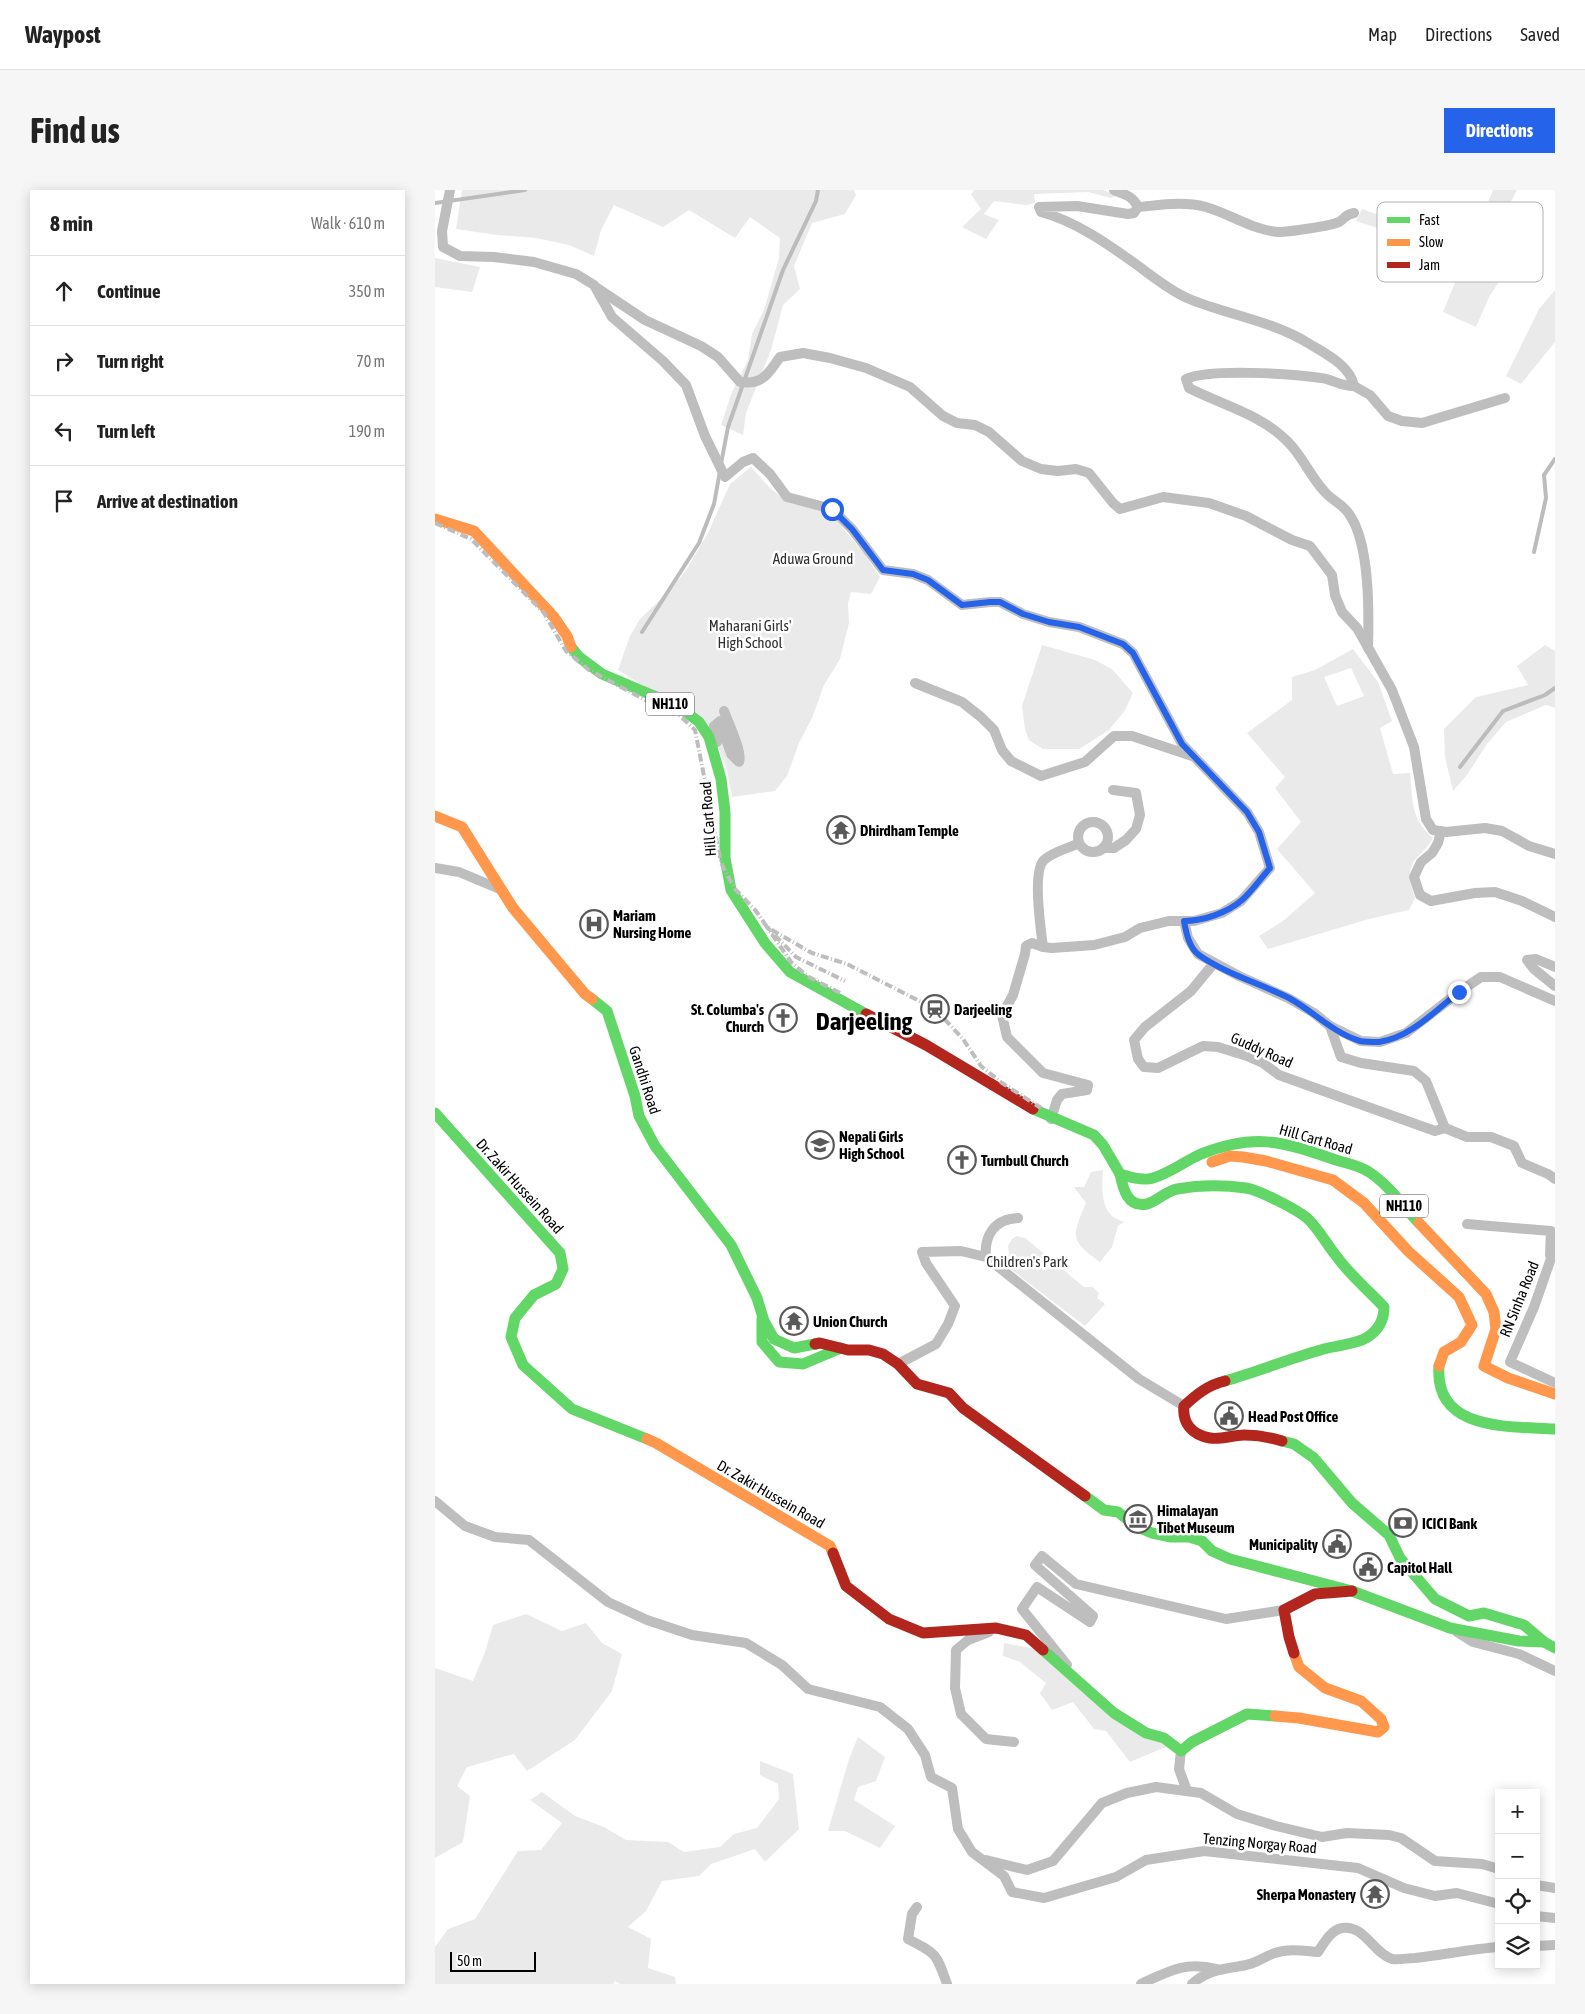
<!DOCTYPE html>
<html lang="en">
<head>
<meta charset="utf-8">
<style>
  :root { --surface:#fff; --page:#f6f6f6; --text:#222; --muted:#767676; --line:#e0e0e0; --accent:#2563eb }
  body { margin:0; font-family:"Asap Condensed",sans-serif; background:var(--page); color:var(--text) }
  .controls { position:absolute; right:15px; bottom:15px; display:grid; overflow:hidden; border-radius:0px; box-shadow:0 2px 12px #0003 }
  .controls button { width:45px; height:45px; display:grid; place-items:center; padding:0; border:0; border-bottom:1px solid var(--line); background:var(--surface); color:var(--text); font:25px sans-serif }
  .scale { position:absolute; left:15px; bottom:12px; width:86px; box-sizing:border-box; padding-left:5px; border:2px solid #000; border-top:0; font-size:14px; line-height:18px; white-space:nowrap; color:#000; -webkit-text-stroke:4px #fff; paint-order:stroke }
  .stop { position:absolute; width:15px; height:15px; margin:-11px; border:4px solid #2563eb; border-radius:50%; background:#fff }
  .stop.end { background:#2563eb; border-color:#fff; box-shadow:0 1px 5px #0008 }
  .list { margin:0; padding:0; list-style:none }
  h2 { display:flex; justify-content:space-between; align-items:center; height:65px; margin:0; padding:0 20px; font-size:21px }
  h2 small { font-size:16px; font-weight:400; color:var(--muted) }
  .list li { display:grid; grid-template-columns:32px 1fr auto; gap:15px; align-items:center; box-sizing:border-box; height:70px; padding:0 20px; border-top:1px solid var(--line) }
  .list b { display:block; font-size:19px; white-space:nowrap }
  .list em { font-size:16px; font-style:normal; color:var(--muted) }
  .icon { flex:none; width:28px; height:28px; fill:none; stroke:currentColor; stroke-width:2; stroke-linecap:round; stroke-linejoin:round }
  .map { position:relative; flex:none; width:1120px; height:1794px; overflow:hidden; border-radius:0px }
  header { display:flex; align-items:center; gap:30px; box-sizing:border-box; height:70px; padding:0 25px; background:var(--surface); border-bottom:1px solid var(--line) }
  header strong { font-size:24px }
  nav { display:flex; gap:28px; margin-inline-start:auto; font-size:18px }
  .intro { display:flex; align-items:center; justify-content:space-between; box-sizing:border-box; height:120px; padding:0 30px }
  h1 { margin:0; font-size:35px }
  .button { padding:12px 22px; border-radius:0px; background:var(--accent); color:#fff; font-size:18px; font-weight:700 }
  main { display:flex; gap:30px; padding:0 30px }
  aside { flex:1; background:var(--surface); border-radius:0px; box-shadow:0 2px 12px #0003 }
  .map>svg:first-child { display:block }
  .green { fill:#eaeaea; fill-rule:evenodd }
  .lines { fill:none; stroke-linecap:round; stroke-linejoin:round }
  .stream { stroke:#bcbcbc; stroke-width:4 }
  .street { stroke:#bebebe; stroke-width:10 }
  .fast { stroke:#63d668; stroke-width:11 }
  .slow { stroke:#ff974d; stroke-width:11 }
  .jam { stroke:#b3261e; stroke-width:11 }
  .rail { stroke:#bdbdbd; stroke-width:4; stroke-dasharray:8 2.5 1 2.5; stroke-linecap:butt }
  .route { stroke:#2563eb; stroke-width:6 }
  .labels { text-anchor:middle; dominant-baseline:central; stroke-width:5; stroke-linejoin:round; paint-order:stroke }
  .shield { fill:#fff; stroke:#4c4c4c; stroke-width:1 }
  .shield-label { font-size:14px; font-weight:bold; fill:#000 }
  .park-label { font-size:15px; fill:#303030; stroke:#fff }
  .street-label { font-size:15px; fill:#000; stroke:#fff }
  .poi-label { font-size:15px; font-weight:bold; fill:#000; stroke:#fff; text-anchor:start }
  .town-label { font-size:25px; font-weight:bold; fill:#000; stroke:#fff }
  .key { fill:#fff; stroke:#b2b2b2; stroke-width:1 }
  .key-label { font-size:14px; fill:#000 }
</style>
</head>
<body>
<header>
<strong>Waypost</strong>
<nav><a>Map</a><a>Directions</a><a>Saved</a></nav>
</header>
<div class="intro"><h1>Find us</h1><a class="button">Directions</a></div>
<main>
<aside>
<h2>8 min<small>Walk · 610 m</small></h2>
<ul class="list">
<li><svg class="icon" aria-label="ahead" viewBox="0 0 24 24"><path d="M12 20V5M6 11l6-6 6 6"/></svg><div><b>Continue</b></div><em>350 m</em></li>
<li><svg class="icon" aria-label="right" viewBox="0 0 24 24"><path d="M7 20v-9h11M14 6l5 5-5 5"/></svg><div><b>Turn right</b></div><em>70 m</em></li>
<li><svg class="icon" aria-label="left" viewBox="0 0 24 24"><path d="M17 20v-9H6M10 6l-5 5 5 5"/></svg><div><b>Turn left</b></div><em>190 m</em></li>
<li><svg class="icon" aria-label="arrive" viewBox="0 0 24 24"><path d="M6 21V4h12l-3 4 3 4H6"/></svg><div><b>Arrive at destination</b></div></li>
</ul>
</aside>
<div class="map">
<svg width="1120" height="1794" viewBox="0 0 1120 1794">
  <rect width="100%" height="100%" fill="#fff"/>
  <g class="green">
    <path d="M27,0H419L421,5L410,24L377,33L359,76L365,99L348,115L336,160L311,223L308,245L286,235L297,202L313,170L317,144L329,120L344,68L345,48L315,27L300,48L254,20L228,37L179,15L166,40L159,66L134,55L101,48L62,45L21,39Z"/>
    <path d="M539,0H668L684,5L676,8L653,2L599,4L600,13L592,15L559,11L549,24L564,30L551,49L527,37L546,19L536,4Z"/>
    <path d="M1058,0H1082L1046,69L1067,87L1054,107L1041,137L1008,122Z"/>
    <path d="M927,19L961,31L955,42L921,31Z"/>
    <path d="M0,68L45,77L37,102L0,97Z"/>
    <path d="M1120,100V152L1086,194L1071,186L1104,119Z"/>
    <path d="M316,277L335,298L351,311L395,323L429,363L445,387L436,404L416,402L413,413L414,433L405,469L389,495L377,528L364,553L352,586L340,601L297,607L291,576L274,536L183,480L195,446L205,429L232,403L250,382L273,343L295,294Z"/>
    <path d="M607,455L660,470L677,479L698,503L690,520L674,540L644,559H608L594,550L590,540L587,516Z"/>
    <path d="M1110,455L1120,461V518L1111,515L1071,532L1052,554L1032,585L1018,601L1010,567L1009,539L1041,507L1093,495L1082,476Z"/>
    <path d="M918,459L943,492L957,531L945,538L958,584L975,583C978,610 975,629 998,648C992,659 987,661 980,670C971,681 976,696 980,708L974,720L934,729L833,759L824,746L848,731L880,703L842,659L866,632L840,598L850,587L812,543L857,510V487L880,480ZM916,478L929,506L902,516L889,487Z"/>
    <path d="M668,980C667,994 666,1013 675,1024C678,1028 685,1030 689,1032L683,1036L677,1057L665,1072C634,1050 637,1046 651,1013L639,997H649L656,982Z"/>
    <path d="M582,1046L590,1048L649,1097H658L664,1103L662,1108L670,1114L650,1136L573,1077L567,1071L574,1064L573,1056L577,1049Z"/>
    <path d="M91,1424L127,1441L151,1433L167,1453L187,1464L177,1501L140,1550L92,1581L79,1564L32,1577L22,1596L35,1606L28,1652L0,1668V1478L38,1491L50,1462L58,1435Z"/>
    <path d="M569,1453L601,1459L733,1556L695,1572L671,1541L659,1539L638,1512L617,1520L605,1503L611,1493L585,1472L568,1466Z"/>
    <path d="M423,1547L450,1567L441,1591L423,1597L419,1610L460,1636L445,1658L410,1641H393L414,1569Z"/>
    <path d="M325,1571L358,1584L364,1639L330,1672L320,1659L276,1674L264,1686L227,1691L211,1721L193,1737L216,1749L213,1778L240,1787L241,1794H185L180,1791L178,1794H0V1757L13,1739L40,1729L83,1661L106,1660L127,1633L95,1610L107,1602L140,1626L169,1637L191,1650L233,1652L249,1662L285,1657L299,1644L322,1638L344,1609L343,1594L325,1585Z"/>
  </g>
  <g class="lines">
    <g class="stream">
      <path d="M0,13L90,0"/>
      <path d="M286,274L293,237L348,80L381,11L383,0"/>
      <path d="M1099,362L1111,308L1109,285L1120,269"/>
      <path d="M207,442L264,353L279,314L285,281"/>
      <path d="M1025,577L1068,521L1110,505L1120,498"/>
    </g>
    <g class="street">
      <path d="M15,0L7,41L8,57L25,66L59,67L99,72L141,84L159,95L177,127L228,171L251,195L270,246L290,287L308,272L318,268L335,284L352,307L397,319L417,339L448,380L478,384L493,390L527,415L555,412H565L588,424L614,432L644,437L688,454L698,463L747,554L812,622L824,642L835,678L806,711L787,723L759,731H734L705,738L690,747L659,755L617,758L608,757"/>
      <path d="M679,0C689,4 698,6 703,17L699,23L693,24L642,16L604,17L606,22C640,31 673,54 702,75C717,86 734,100 752,108C792,125 835,130 873,153C889,163 915,175 919,196C907,197 897,189 886,188C857,184 775,178 751,189L754,198C787,215 826,224 853,252C868,267 875,286 889,301C896,310 908,314 914,324C935,353 934,422 933,458"/>
      <path d="M703,17C726,15 748,11 771,17C795,24 818,40 843,42C853,42 896,36 904,32C911,28 909,25 919,23"/>
      <path d="M162,98L210,130L266,156L283,167L305,192C328,195 333,184 345,167L368,163L395,168L431,178L475,197L508,226L522,233L540,235L554,242L587,271L606,279L623,281L641,279L654,283L678,313L685,319L728,307L774,313L811,326L857,350L875,356L897,385L900,405L907,422L922,438L957,500L979,557L991,629L998,640L1011,642L1050,638L1067,641L1094,656L1120,664"/>
      <path d="M919,196L935,205L953,226L967,231L987,233L1070,208"/>
      <path d="M480,493L527,512L546,527L559,540L567,560L576,571L606,586L650,572L679,546H697L757,566"/>
      <path d="M282,552L279,536L285,531L296,564L304,572C308,563 293,532 289,521"/>
      <circle cx="658" cy="647" r="15"/>
      <path d="M1006,641L1003,653L997,663L986,672L979,687L985,705L996,711L1040,703L1060,702L1087,711L1120,727"/>
      <path d="M668,658H679L691,650L701,639L705,625L701,603L678,600"/>
      <path d="M0,678L24,682L67,700"/>
      <path d="M749,731L753,748L763,764L804,786L853,808L879,823L895,836L926,851L945,852L971,843L1024,802L1046,787H1065L1120,811"/>
      <path d="M779,773L756,801L710,837L699,850L703,869L709,877L723,878L768,856L783,857L812,866L828,873L844,885L1000,941L1010,938"/>
      <path d="M1120,777L1101,769L1092,770L1099,779L1120,796"/>
      <path d="M895,836L906,867L926,873L979,881L991,891L1010,938L1032,947H1056L1079,956L1087,973L1113,984L1120,989"/>
      <path d="M616,929L622,910L627,904L652,900L653,895L608,883L572,847L567,825L578,805L590,764L591,756L597,753L608,757C606,741 597,681 609,670C617,662 634,658 644,653"/>
      <path d="M1032,1034L1116,1041L1115,1065"/>
      <path d="M1120,1057L1099,1117L1075,1172L1120,1193"/>
      <path d="M551,1067C549,1046 559,1029 583,1028"/>
      <path d="M463,1174L501,1154L513,1134L520,1116L491,1073L487,1062L526,1061L551,1067L704,1189L749,1216"/>
      <path d="M0,1311L30,1336L60,1347L94,1350L173,1412L212,1430L257,1445L311,1453L347,1475L373,1499L445,1517L473,1539L490,1565L496,1587L517,1598L523,1639L537,1662L569,1686L577,1702L609,1708L681,1687L711,1670L769,1661L923,1678L969,1698L1000,1706L1022,1703L1064,1714"/>
      <path d="M554,1442L533,1450L521,1460L520,1498L526,1524L551,1549L579,1552"/>
      <path d="M1022,1442L1038,1452L1084,1464L1120,1481"/>
      <path d="M632,1475L587,1419L602,1397L655,1432L658,1426L600,1375L607,1366L641,1394L791,1429L849,1420"/>
      <path d="M746,1561L744,1579L752,1601"/>
      <path d="M551,1670L592,1680L618,1671L667,1613L692,1603L721,1597L766,1603L802,1624L841,1636L887,1647L912,1643L954,1645L966,1648L1000,1671L1047,1674L1064,1679"/>
      <path d="M1101,1695L1120,1698"/>
      <path d="M482,1717L477,1724L473,1749C502,1764 501,1763 512,1794"/>
      <path d="M1101,1726L1120,1728"/>
      <path d="M1101,1756L1120,1755"/>
      <path d="M706,1794C734,1781 750,1771 782,1779"/>
      <path d="M757,1794C773,1779 791,1779 811,1775C822,1773 830,1766 840,1763C854,1758 869,1761 883,1762C889,1753 896,1740 907,1738C929,1734 938,1763 957,1769C964,1770 973,1768 980,1768C1008,1765 1036,1759 1064,1757"/>
    </g>
    <g class="fast">
      <path d="M136,457L144,467L167,484L219,506L251,522L264,532L274,547L286,589L290,622V668L296,700L330,753L355,782L431,824"/>
      <path d="M157,809L172,821L200,906L204,926L220,956L296,1055L322,1108L329,1131L339,1149L359,1158L380,1154"/>
      <path d="M598,919L659,945L668,955L685,984C694,987 709,991 718,988C735,983 750,971 766,964C820,943 845,951 898,969C909,973 924,975 934,982C954,995 968,1016 984,1033"/>
      <path d="M0,923L125,1063L128,1079L121,1094L99,1105L80,1128L76,1147L88,1175L137,1219L212,1249"/>
      <path d="M685,984C688,998 692,1018 712,1014C721,1012 731,1001 742,999C764,995 789,995 811,998C824,1000 861,1019 872,1028C884,1039 892,1055 902,1067C915,1085 934,1101 949,1117C949,1131 943,1141 931,1148C921,1154 905,1155 893,1158C858,1167 825,1181 790,1191"/>
      <path d="M327,1129V1152L344,1172L368,1174L406,1158"/>
      <path d="M1004,1176C999,1242 1075,1236 1120,1239"/>
      <path d="M847,1251L859,1254L879,1268L917,1313L954,1345L965,1368L1000,1409L1034,1426L1049,1423L1089,1435L1109,1452L1120,1458"/>
      <path d="M650,1306L669,1320L683,1322L702,1337L717,1343L736,1347H754L767,1351L777,1361L795,1369L917,1401L1015,1438L1084,1451L1109,1452"/>
      <path d="M608,1460L679,1523L711,1543L729,1548L746,1561L757,1552L812,1524L840,1526"/>
    </g>
    <g class="slow">
      <path d="M0,329L39,341L119,427L132,446L136,457"/>
      <path d="M0,626L27,637L78,718L150,804L157,809"/>
      <path d="M777,972L795,966L808,967L831,971L898,990L929,1013L973,1061L1024,1107L1037,1135L1026,1152L1009,1162L1004,1176"/>
      <path d="M984,1033L1051,1104L1059,1122L1061,1139L1049,1176L1073,1188L1120,1204"/>
      <path d="M212,1249L221,1253L395,1356L398,1363"/>
      <path d="M840,1526L864,1528L943,1542L949,1537L946,1529L926,1511L890,1498L864,1477L859,1463"/>
    </g>
    <g class="jam">
      <path d="M431,824L491,855L598,919"/>
      <path d="M380,1154L385,1153L413,1160H434L448,1164L463,1174L482,1194L514,1203L528,1218L650,1306"/>
      <path d="M790,1191C773,1195 762,1204 749,1216C747,1233 757,1245 775,1248C785,1250 798,1245 809,1245C823,1245 834,1247 847,1251"/>
      <path d="M398,1363L411,1396L454,1429L488,1443L561,1438L591,1445L608,1460"/>
      <path d="M859,1463L854,1447L849,1420L880,1404L917,1401"/>
    </g>
    <g class="rail">
      <path d="M0,333L36,349L109,423L131,461L154,480L214,512L243,524L260,540L286,673L300,699L321,721L332,737L377,763L412,774L500,819L528,849L546,876L567,893L606,918"/>
      <path d="M405,803L372,786L356,772L332,737L361,767L410,791"/>
    </g>
  </g>
  <g class="lines">
    <path class="route" d="M397,319L417,339L448,380L478,384L493,390L527,415L555,412H565L588,424L614,432L644,437L688,454L698,463L747,554L812,622L824,642L835,678C826,688 817,701 807,710C792,723 768,731 749,731C751,742 754,758 764,765C789,783 826,794 854,808C878,821 898,843 925,851C930,852 939,852 944,852C975,848 1001,820 1024,802"/>
  </g>
  <defs>
    <symbol id="temple-ring" viewBox="-11 -11 22 22"><circle r="9.5" fill="#fff" stroke="#595959" stroke-width="1.5"/><path d="M0-6L5-2H3V0L6.5 2.5H4V6H1.5V3h-3V6H-4V2.5H-6.5L-3 0V-2H-5Z" fill="#595959"/></symbol>
    <symbol id="hospital-ring" viewBox="-11 -11 22 22"><circle r="9.5" fill="#fff" stroke="#595959" stroke-width="1.5"/><path d="M-5-5h3v3.5h4V-5h3V5h-3V1.5h-4V5h-3Z" fill="#595959"/></symbol>
    <symbol id="station-ring" viewBox="-11 -11 22 22"><circle r="9.5" fill="#fff" stroke="#595959" stroke-width="1.5"/><path d="M-3-6H3Q5-6 5-4V2Q5 4 3 4L4.5 6H3L1.5 4h-3L-3 6H-4.5L-3 4Q-5 4-5 2V-4Q-5-6-3-6ZM-3.5-4v3h7v-3ZM-3.5 1v1.5H-2V1ZM2 1v1.5H3.5V1Z" fill="#595959"/></symbol>
    <symbol id="church-ring" viewBox="-11 -11 22 22"><circle r="9.5" fill="#fff" stroke="#595959" stroke-width="1.5"/><path d="M-1.2-6h2.4v3.5h3.3v2.4h-3.3V6h-2.4V-.1h-3.3v-2.4h3.3Z" fill="#595959"/></symbol>
    <symbol id="school-ring" viewBox="-11 -11 22 22"><circle r="9.5" fill="#fff" stroke="#595959" stroke-width="1.5"/><path d="M0-5L7-2L0 1L-7-2ZM-4 1L0 2.5L4 1V4Q0 6-4 4Z" fill="#595959"/></symbol>
    <symbol id="civic-ring" viewBox="-11 -11 22 22"><circle r="9.5" fill="#fff" stroke="#595959" stroke-width="1.5"/><path d="M-.6-6.5H3V-4.5H.6V-3L4-1V1h2V6H-6V1h2V-1L-.6-3ZM-1.2 2.5V6h2.4V2.5Z" fill="#595959"/></symbol>
    <symbol id="museum-ring" viewBox="-11 -11 22 22"><circle r="9.5" fill="#fff" stroke="#595959" stroke-width="1.5"/><path d="M0-6L6-3V-2H-6V-3ZM-5-1h2V3h-2ZM-1-1h2V3h-2ZM3-1h2V3H3ZM-6 4H6V6H-6Z" fill="#595959"/></symbol>
    <symbol id="bank-ring" viewBox="-11 -11 22 22"><circle r="9.5" fill="#fff" stroke="#595959" stroke-width="1.5"/><path d="M-6-4H6V4H-6ZM0-2.3a2.3 2.3 0 1 0 0 4.6a2.3 2.3 0 1 0 0-4.6Z" fill="#595959"/></symbol>
  </defs>
  <g fill-rule="evenodd">
    <use href="#temple-ring" x="390" y="624" width="32" height="32"/>
    <use href="#hospital-ring" x="143" y="718" width="32" height="32"/>
    <use href="#station-ring" x="484" y="803" width="32" height="32"/>
    <use href="#church-ring" x="332" y="812" width="32" height="32"/>
    <use href="#school-ring" x="369" y="939" width="32" height="32"/>
    <use href="#church-ring" x="511" y="954" width="32" height="32"/>
    <use href="#temple-ring" x="343" y="1115" width="32" height="32"/>
    <use href="#civic-ring" x="778" y="1210" width="32" height="32"/>
    <use href="#museum-ring" x="687" y="1313" width="32" height="32"/>
    <use href="#bank-ring" x="952" y="1317" width="32" height="32"/>
    <use href="#civic-ring" x="886" y="1338" width="32" height="32"/>
    <use href="#civic-ring" x="917" y="1361" width="32" height="32"/>
    <use href="#temple-ring" x="924" y="1688" width="32" height="32"/>
  </g>
  <g class="labels">
    <g class="shield">
      <rect x="211" y="502.5" width="48" height="23" rx="4"/>
      <rect x="945" y="1004.5" width="48" height="23" rx="4"/>
    </g>
    <g class="shield-label">
      <text x="235" y="514">NH110</text>
      <text x="969" y="1016">NH110</text>
    </g>
    <g class="park-label">
      <text x="378" y="368">Aduwa Ground</text>
      <text x="315" y="435">Maharani Girls'<tspan x="315" dy="17">High School</tspan></text>
      <text x="592" y="1071">Children's Park</text>
    </g>
    <g class="street-label">
      <text transform="translate(273 629) rotate(-94)">Hill Cart Road</text>
      <text transform="translate(827 860) rotate(24)">Guddy Road</text>
      <text transform="translate(210 890) rotate(72)">Gandhi Road</text>
      <text transform="translate(881 949) rotate(16)">Hill Cart Road</text>
      <text transform="translate(85 996) rotate(48)">Dr. Zakir Hussein Road</text>
      <text transform="translate(1084 1109) rotate(-68)">RN Sinha Road</text>
      <text transform="translate(336 1304) rotate(30)">Dr. Zakir Hussein Road</text>
      <text transform="translate(825 1653) rotate(5)">Tenzing Norgay Road</text>
    </g>
    <g class="poi-label">
      <text x="425" y="640">Dhirdham Temple</text>
      <text x="178" y="725">Mariam<tspan x="178" dy="17">Nursing Home</tspan></text>
      <text x="329" y="819" text-anchor="end">St. Columba's<tspan x="329" dy="17">Church</tspan></text>
      <text x="519" y="819">Darjeeling</text>
      <text x="404" y="946">Nepali Girls<tspan x="404" dy="17">High School</tspan></text>
      <text x="546" y="970">Turnbull Church</text>
      <text x="378" y="1131">Union Church</text>
      <text x="813" y="1226">Head Post Office</text>
      <text x="722" y="1320">Himalayan<tspan x="722" dy="17">Tibet Museum</tspan></text>
      <text x="987" y="1333">ICICI Bank</text>
      <text x="883" y="1354" text-anchor="end">Municipality</text>
      <text x="952" y="1377">Capitol Hall</text>
      <text x="921" y="1704" text-anchor="end">Sherpa Monastery</text>
    </g>
    <g class="town-label">
      <text x="429" y="831">Darjeeling</text>
    </g>
  </g>
  <rect x="942" y="12" width="166" height="80" rx="8" class="key"/>
  <rect x="952" y="27" width="23" height="6" fill="#63d668"/>
  <rect x="952" y="49" width="23" height="7" fill="#ff974d"/>
  <rect x="952" y="72" width="23" height="6" fill="#b3261e"/>
  <g class="key-label">
    <text x="984" y="35">Fast</text>
    <text x="984" y="57">Slow</text>
    <text x="984" y="80">Jam</text>
  </g>
</svg>
<div class="controls">
<button>+</button>
<button>−</button>
<button><svg class="icon" aria-label="locate" viewBox="0 0 24 24"><circle cx="12" cy="12" r="6"/><path d="M12 2v4M12 18v4M2 12h4M18 12h4"/></svg></button>
<button><svg class="icon" aria-label="layers" viewBox="0 0 24 24"><path d="M12 4l9 5-9 5-9-5zM3 14l9 5 9-5"/></svg></button>
</div>
<div class="scale">50 m</div>
<div class="stop" style="left:397px;top:319px"></div>
<div class="stop end" style="left:1024px;top:802px"></div>
</div>
</main>
</body>
</html>
